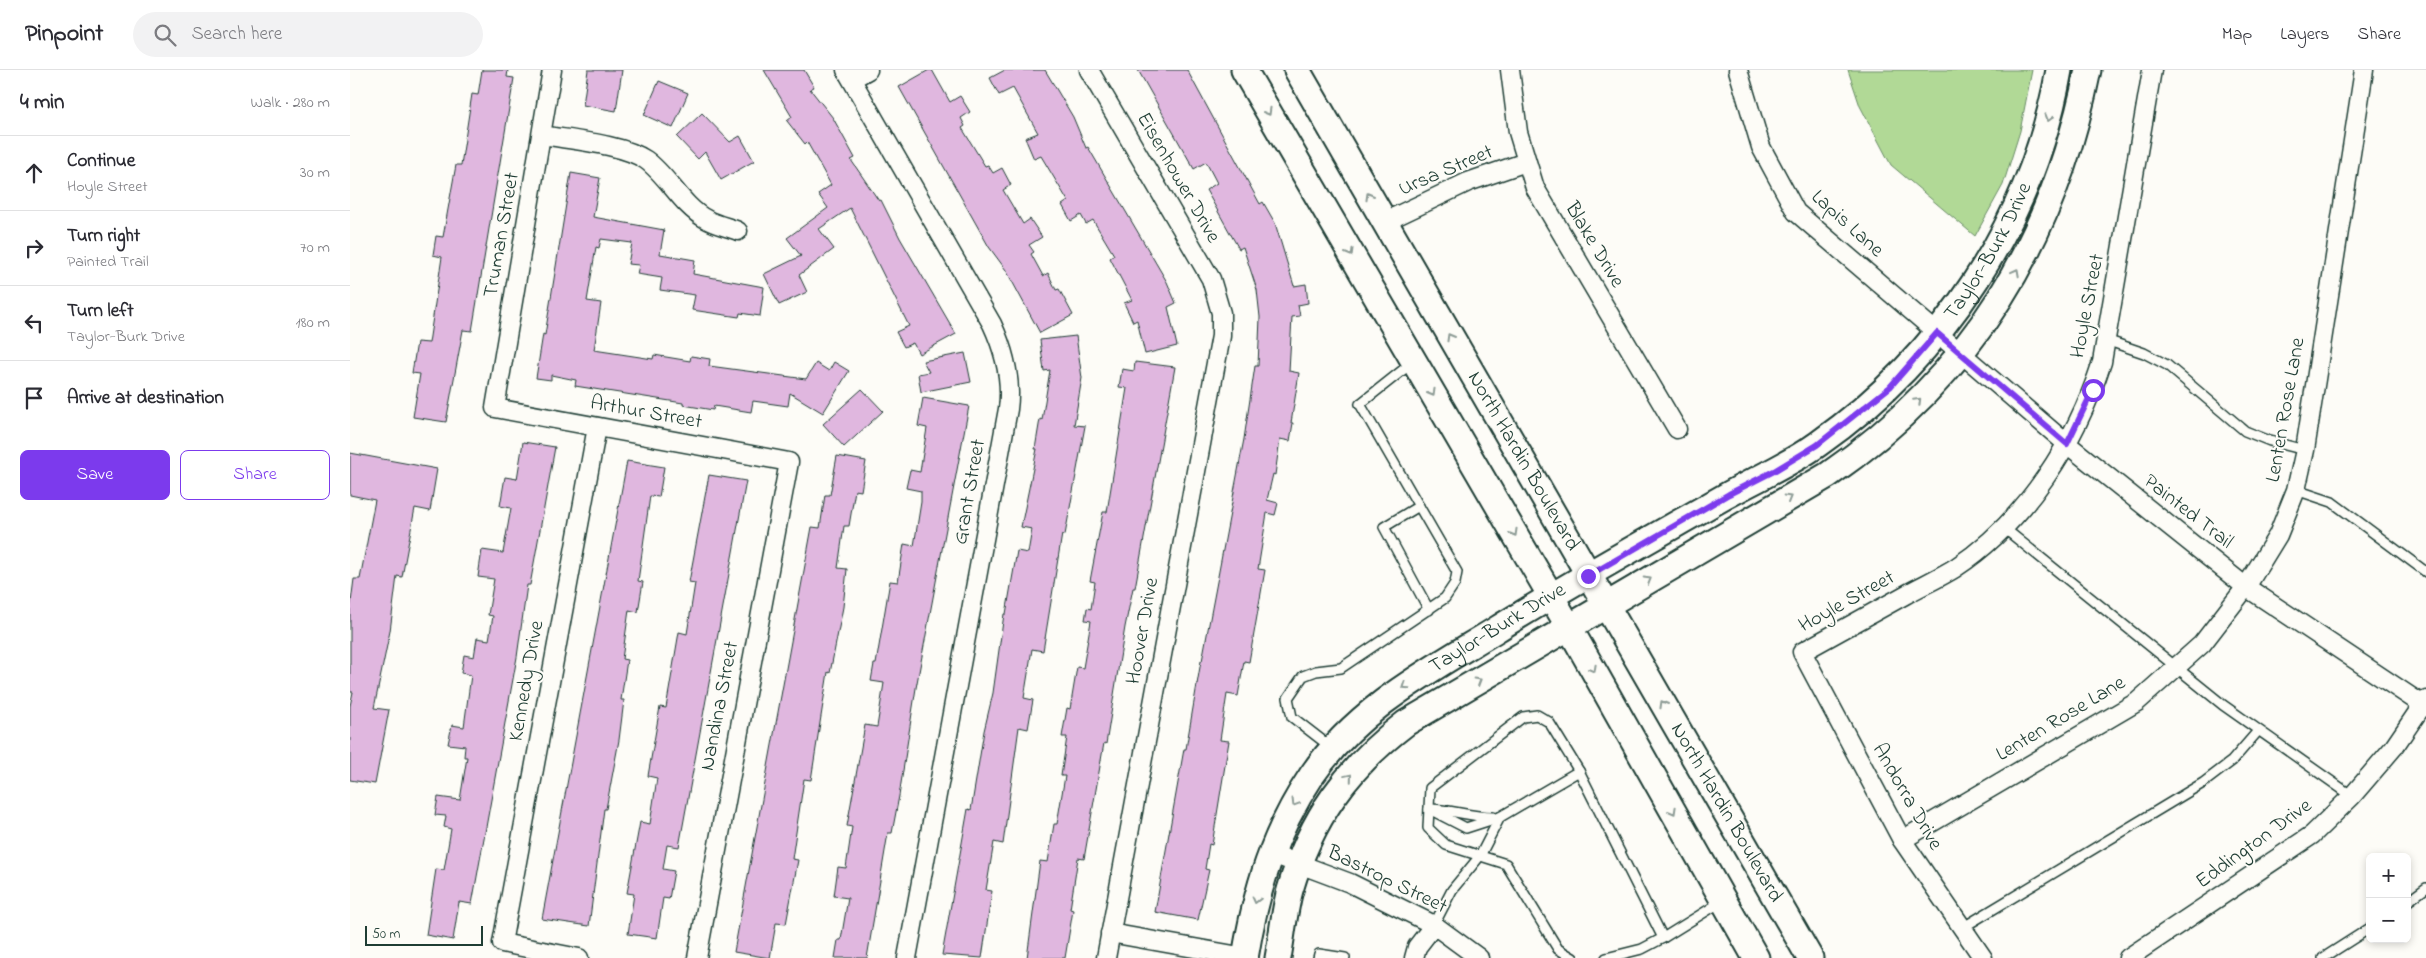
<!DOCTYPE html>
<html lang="en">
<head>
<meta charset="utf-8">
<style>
  :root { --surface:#fff; --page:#f2f2f3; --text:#2b2b33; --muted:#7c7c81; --line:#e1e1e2; --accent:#7c3aed }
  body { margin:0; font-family:"Indie Flower",sans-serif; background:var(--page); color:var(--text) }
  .controls { position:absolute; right:15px; bottom:15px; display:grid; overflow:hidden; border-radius:8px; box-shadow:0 2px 8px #0003 }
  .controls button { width:45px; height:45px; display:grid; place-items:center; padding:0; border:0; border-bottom:1px solid var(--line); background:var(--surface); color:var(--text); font:25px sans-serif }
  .scale { position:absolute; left:15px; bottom:12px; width:118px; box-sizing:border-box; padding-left:5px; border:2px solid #1f3d34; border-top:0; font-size:14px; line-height:18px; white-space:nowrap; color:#1f3d34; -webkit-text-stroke:4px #fdfcf7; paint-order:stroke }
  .stop { position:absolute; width:15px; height:15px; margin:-11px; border:4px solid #7c3aed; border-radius:50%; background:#fff }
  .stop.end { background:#7c3aed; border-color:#fff; box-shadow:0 1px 5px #0008 }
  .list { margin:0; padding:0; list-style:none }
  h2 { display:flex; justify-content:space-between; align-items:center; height:65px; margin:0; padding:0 20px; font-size:21px }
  h2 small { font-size:16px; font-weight:400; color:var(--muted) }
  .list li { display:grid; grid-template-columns:32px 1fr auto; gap:15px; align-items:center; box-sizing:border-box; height:75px; padding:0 20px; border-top:1px solid var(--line) }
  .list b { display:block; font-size:19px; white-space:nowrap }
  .list p { margin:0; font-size:16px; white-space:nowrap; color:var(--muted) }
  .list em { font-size:16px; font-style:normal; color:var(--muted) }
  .actions { display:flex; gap:10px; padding:15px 20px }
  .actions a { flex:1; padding:11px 0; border:1px solid var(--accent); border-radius:8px; text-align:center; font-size:18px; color:var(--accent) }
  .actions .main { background:var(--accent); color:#fff }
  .icon { flex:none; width:28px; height:28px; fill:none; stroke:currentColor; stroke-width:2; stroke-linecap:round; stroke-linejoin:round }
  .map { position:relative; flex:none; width:2076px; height:888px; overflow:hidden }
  header { display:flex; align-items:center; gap:30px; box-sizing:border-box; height:70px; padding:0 25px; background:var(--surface); border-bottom:1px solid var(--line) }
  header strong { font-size:24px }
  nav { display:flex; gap:28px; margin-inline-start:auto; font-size:18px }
  .search { width:350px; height:45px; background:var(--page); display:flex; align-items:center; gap:12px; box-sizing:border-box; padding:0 18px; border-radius:28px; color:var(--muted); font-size:19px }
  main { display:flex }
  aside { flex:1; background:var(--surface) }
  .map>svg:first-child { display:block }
  .green { fill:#b1d996; stroke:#688b65 }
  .building { fill:#e0b7df; stroke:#1f3d34 }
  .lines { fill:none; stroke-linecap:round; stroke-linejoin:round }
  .lane-casing { stroke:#1f3d34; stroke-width:12 }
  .street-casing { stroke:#1f3d34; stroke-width:21 }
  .secondary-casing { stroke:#1f3d34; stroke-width:29 }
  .lane { stroke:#fdfcf7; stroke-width:9 }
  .street { stroke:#fdfcf7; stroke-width:18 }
  .secondary { stroke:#fdfcf7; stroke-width:25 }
  .oneway { stroke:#8e9c96 }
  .route { stroke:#7c3aed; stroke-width:6 }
  .labels { text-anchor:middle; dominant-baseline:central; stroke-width:4; stroke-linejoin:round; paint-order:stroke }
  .street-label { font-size:21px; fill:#1f3d34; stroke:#fdfcf7 }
</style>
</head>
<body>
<header>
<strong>Pinpoint</strong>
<div class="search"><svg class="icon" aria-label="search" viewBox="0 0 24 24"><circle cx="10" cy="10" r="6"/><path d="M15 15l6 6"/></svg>Search here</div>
<nav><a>Map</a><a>Layers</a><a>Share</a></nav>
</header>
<main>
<aside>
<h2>4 min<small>Walk · 280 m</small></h2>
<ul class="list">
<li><svg class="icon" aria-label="ahead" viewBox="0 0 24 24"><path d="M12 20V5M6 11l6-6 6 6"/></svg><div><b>Continue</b><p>Hoyle Street</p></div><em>30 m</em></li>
<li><svg class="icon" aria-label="right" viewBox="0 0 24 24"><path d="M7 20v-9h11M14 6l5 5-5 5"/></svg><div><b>Turn right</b><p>Painted Trail</p></div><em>70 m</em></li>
<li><svg class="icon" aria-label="left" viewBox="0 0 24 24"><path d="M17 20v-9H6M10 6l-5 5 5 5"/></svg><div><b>Turn left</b><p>Taylor-Burk Drive</p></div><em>180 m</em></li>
<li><svg class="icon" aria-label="arrive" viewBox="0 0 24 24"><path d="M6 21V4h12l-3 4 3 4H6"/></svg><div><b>Arrive at destination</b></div></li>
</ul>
<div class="actions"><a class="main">Save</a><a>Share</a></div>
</aside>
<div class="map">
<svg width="2076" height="888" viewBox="0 0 2076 888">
  <rect width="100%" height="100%" fill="#fdfcf7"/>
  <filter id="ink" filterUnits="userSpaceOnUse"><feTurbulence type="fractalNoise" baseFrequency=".02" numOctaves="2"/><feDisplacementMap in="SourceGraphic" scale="10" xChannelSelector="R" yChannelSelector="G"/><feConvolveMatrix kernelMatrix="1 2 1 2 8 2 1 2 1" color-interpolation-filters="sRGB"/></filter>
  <g filter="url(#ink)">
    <path class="green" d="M1498,0H1682L1670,61L1653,115L1625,166L1541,95L1510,36Z"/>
    <g class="building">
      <path d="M132,0H158L157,7L164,8L122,261L113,260L96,352L63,347L70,304L62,303L67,272L79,273L92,187L83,185L86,166L93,167L106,95H111L122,24L128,25Z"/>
      <path d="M238,0H272L266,41L233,35Z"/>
      <path d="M414,0H454L464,17L460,19L483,48L505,88L501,90L529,131L531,130L550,168L606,264L569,284L563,273L554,277L546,262L559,256L500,138L469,159L484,179L449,205L457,222L429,235L414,204L451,186L437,168L478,138L468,124L481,115L457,72L455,74L437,51L442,47Z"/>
      <path d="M579,0H582L600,32L610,26L620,42L611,48L615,56L612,58L635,96L638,95L643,103L652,98L661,115L653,120L673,154L680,149L692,167L679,175L684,182L681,184L693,206L698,203L706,220L709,219L723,245L690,263L656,200L639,177L549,17Z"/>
      <path d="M655,0H695L723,47L736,78L738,77L817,212L826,233L818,237L827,276L795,284L787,250L783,252L774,233L782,230L760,188L764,185L743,150L736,154L731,145L721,151L712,135L718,131L691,86L684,89L675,68L688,63L663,18L649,25L640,8Z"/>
      <path d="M788,0H837L910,134L913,132L925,153L944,216L956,214L958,233L948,235L950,246L942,247L939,301L949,303L941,353H943L940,371L930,369L925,405L923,404L917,430L928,433L925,445L917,443L908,499L915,500L899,592L894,591L888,626L877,624L870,670L879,671L862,775L859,774L855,799L859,800L848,850L805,842L834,679H836L851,591H852L894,369L905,296H908L910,247L907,220L893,177L889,179L856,120L867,113L856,92L844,99Z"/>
      <path d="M309,11L338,23L323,58L294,45Z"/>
      <path d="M352,43L380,72L390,66L404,91L371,110L355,82L348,89L327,67Z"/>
      <path d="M221,103L250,108L243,147L314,160L310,184L345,190L343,204L414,217L410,246L390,243L389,247L342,240L345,225L310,220L312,208L287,204L289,195L278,194L282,173L251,169L249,178L246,177L237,231L251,233L244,280L303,289L304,285L340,291L341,286L360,289L359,296L456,309L466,293L479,301L484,292L499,301L473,343L440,323L438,336L403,331L401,342L364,336L363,340L333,335V333L225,316L226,310L201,305V310L186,308L193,264L195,265Z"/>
      <path d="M726,266L732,308L724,355L735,356L715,465L712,464L693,581L682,579L674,628L683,630L678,659L669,657L653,774L644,772L636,820L642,821L632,888L592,885L618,739L621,740L634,661L643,623L654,544H656L667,481L678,483L682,459L671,457L687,379H685L690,349L692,350L700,300L694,301L690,270Z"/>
      <path d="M615,283L621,312L571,322L568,304L579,302L573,291Z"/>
      <path d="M785,292L825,297L820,325L785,518H783L775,557L756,674L754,673L734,789L728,788L720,839L723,840L715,888H677L690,791L698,792L704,754H707L715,706H711L717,667H712L717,638L720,639L727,597L733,598L741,551L735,550L737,538L741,539L745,512L740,511L753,442H757L777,318L769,317L772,299L784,301Z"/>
      <path d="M512,319L533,341L494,377L473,354Z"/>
      <path d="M573,328L619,336L566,618L549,726L542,763H538L517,888H485L488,870H491L498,828L484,826L488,797L496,798L502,757L497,756L515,655L527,657L534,613L521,611L524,594H526L540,511L548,512L554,474L564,476L571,432V421L556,418L560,400L570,402L577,358L568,356Z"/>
      <path d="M173,372L205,377L180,515H177L167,587L122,834L109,832L103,870L76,865L86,799L94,800L101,759L94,757L96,746L85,745L88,727L110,730L117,687H114L115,676L98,674L102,655L114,657L121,605L111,603L114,585L124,587L127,568L139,570L143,546L138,545L144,509L128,507L132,480L153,483L161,438L150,436L155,407L167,409Z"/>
      <path d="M0,383L87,399L80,441L65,438L52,507L47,506L40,561L24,638L39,640L25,714L0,710V636L3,622H0V540L4,509H10L25,430L0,425Z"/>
      <path d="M487,386L516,391L511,421L505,420L499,456H494L488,498L497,499L493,537L480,603L478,602L461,710L454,709L442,789L448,790L436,854L426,853L420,888L384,882L462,457L470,458L475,425H480Z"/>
      <path d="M277,391L314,397L309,427L300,426L288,511L293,512L288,542L279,540L272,589L277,590L271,630H274L269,670L256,739H254L239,856L192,849Z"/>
      <path d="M359,405L396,411L329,777L317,775L313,799L324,801L319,829L313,828L307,868L278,864L284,824L277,823L290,752L300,754L307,708L298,706L310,637L316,638L329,562L337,564L345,513L339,512Z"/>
    </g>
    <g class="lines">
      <defs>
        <g id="lane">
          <path d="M1756,270L1794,283L1817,295L1895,361L1920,371L1955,380"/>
          <path d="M1946,420L1982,432L2076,502"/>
          <path d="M1069,436L1034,457L1079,540"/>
          <path d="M1654,458L1873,635L2002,726"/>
          <path d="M982,678L942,647L938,628L953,606L966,601L991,598L1095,528L1105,513L1107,502L1010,334L1063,292"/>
          <path d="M1079,739L1116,758L1150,747"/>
          <path d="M1082,739C1103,740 1121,747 1143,747"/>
          <path d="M2057,832L2076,818"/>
          <path d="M1084,855L1102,820L1130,786L1150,747L1229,701L1313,868L1371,832"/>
          <path d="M1612,858L1853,713L1882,691L1908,661"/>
          <path d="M968,888L969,884L995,888"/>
          <path d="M1223,888L1208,879L1156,794L1096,775L1078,758L1080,718L1173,647L1187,645L1199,652L1229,701"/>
          <path d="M1256,888L1292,879L1313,868"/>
          <path d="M1973,888L2020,858"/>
        </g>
        <g id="street">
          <path d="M202,0L145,338L439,392L347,888"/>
          <path d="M496,0L642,254C655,282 662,309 658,339L557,888"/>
          <path d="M739,0L861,209L871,243V266L756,888"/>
          <path d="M1160,0L1168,62L1185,118L1327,359"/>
          <path d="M1388,0L1411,77L1446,142L1717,374L1896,517L2076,637"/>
          <path d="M502,9L518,0"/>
          <path d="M192,65C220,70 273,74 296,90C318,106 332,136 356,149C366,155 378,157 388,161"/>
          <path d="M1034,152L1118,112L1176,92"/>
          <path d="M1552,770L1787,632L1852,574L1896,517L1928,465L1946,420L1955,380L2014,0"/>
          <path d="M920,783L1000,813L1084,855L1129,888"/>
          <path d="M760,863L895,887"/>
          <path d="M229,888L152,873L247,357"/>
          <path d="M1064,888L1067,877L1084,855"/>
          <path d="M1633,888L1552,770L1452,582C1487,563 1521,544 1555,525C1571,516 1589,508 1605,498C1676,451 1726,372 1752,292L1802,0"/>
          <path d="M1778,888L1962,765L2002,726L2044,677L2076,630"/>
        </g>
        <g id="secondary">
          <path d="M894,0L1219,557L1406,888"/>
          <path id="s1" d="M947,0L1460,888"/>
          <path id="s2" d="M895,888C906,820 923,763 962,705C1007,639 1077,602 1144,561C1219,514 1297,471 1374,427C1405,409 1439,395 1468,374C1593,286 1683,150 1709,0"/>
          <path d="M928,888C932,866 934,842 940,820C961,748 997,698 1056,653L1478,405C1622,306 1704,170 1738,0"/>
        </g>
      </defs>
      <use href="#lane" class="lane-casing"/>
      <use href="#street" class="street-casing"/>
      <use href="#secondary" class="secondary-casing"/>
      <use href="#lane" class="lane"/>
      <use href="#street" class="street"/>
      <use href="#secondary" class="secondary"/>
    </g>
    <defs><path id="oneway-chevron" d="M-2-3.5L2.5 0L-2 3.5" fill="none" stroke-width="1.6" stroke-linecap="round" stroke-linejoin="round" transform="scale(1.25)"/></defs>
    <g class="oneway">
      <use href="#oneway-chevron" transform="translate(918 42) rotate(60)"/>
      <use href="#oneway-chevron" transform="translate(1699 48) rotate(106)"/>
      <use href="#oneway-chevron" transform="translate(1019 126) rotate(-120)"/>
      <use href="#oneway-chevron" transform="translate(1000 183) rotate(60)"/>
      <use href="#oneway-chevron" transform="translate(1666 202) rotate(-62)"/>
      <use href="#oneway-chevron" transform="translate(1100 267) rotate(-120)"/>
      <use href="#oneway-chevron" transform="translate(1082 323) rotate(60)"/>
      <use href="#oneway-chevron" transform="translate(1568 331) rotate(-45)"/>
      <use href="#oneway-chevron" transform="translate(1438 428) rotate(-30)"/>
      <use href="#oneway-chevron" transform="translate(1164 463) rotate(60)"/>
      <use href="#oneway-chevron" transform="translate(1298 510) rotate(-30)"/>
      <use href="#oneway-chevron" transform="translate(1243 599) rotate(61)"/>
      <use href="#oneway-chevron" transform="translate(1128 611) rotate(-31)"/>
      <use href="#oneway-chevron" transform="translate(1055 616) rotate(146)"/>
      <use href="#oneway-chevron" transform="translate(1313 634) rotate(-120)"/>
      <use href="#oneway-chevron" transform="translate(999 707) rotate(-50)"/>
      <use href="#oneway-chevron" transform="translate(945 733) rotate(121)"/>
      <use href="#oneway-chevron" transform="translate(1323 741) rotate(61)"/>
      <use href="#oneway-chevron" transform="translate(906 830) rotate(104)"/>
    </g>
  </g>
  <g class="lines" filter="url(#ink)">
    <path class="route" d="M1238,506L1379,424L1424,401L1467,375L1540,317L1587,263L1717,374L1743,320"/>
  </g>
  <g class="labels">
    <g class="street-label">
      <text transform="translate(1096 101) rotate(-23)">Ursa Street</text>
      <text transform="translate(828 108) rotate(60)">Eisenhower Drive</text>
      <text transform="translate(1497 154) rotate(42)">Lapis Lane</text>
      <text transform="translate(152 165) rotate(-80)">Truman Street</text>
      <text transform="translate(1244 175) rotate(59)">Blake Drive</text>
      <text stroke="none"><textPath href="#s2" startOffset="1065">Taylor-Burk Drive</textPath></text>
      <text transform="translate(1738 236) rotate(-79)">Hoyle Street</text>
      <text transform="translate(1936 340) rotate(-80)">Lenten Rose Lane</text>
      <text transform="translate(296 343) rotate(10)">Arthur Street</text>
      <text stroke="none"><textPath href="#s1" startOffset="452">North Hardin Boulevard</textPath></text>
      <text transform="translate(620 422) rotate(-80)">Grant Street</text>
      <text transform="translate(1838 442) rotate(38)">Painted Trail</text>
      <text transform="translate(1497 532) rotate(-29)">Hoyle Street</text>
      <text stroke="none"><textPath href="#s2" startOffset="435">Taylor-Burk Drive</textPath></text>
      <text transform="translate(793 561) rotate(-80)">Hoover Drive</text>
      <text transform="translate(177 611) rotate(-80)">Kennedy Drive</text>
      <text transform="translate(370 636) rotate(-79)">Nandina Street</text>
      <text transform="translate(1711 649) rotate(-31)">Lenten Rose Lane</text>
      <text transform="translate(1557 727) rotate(60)">Andorra Drive</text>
      <text stroke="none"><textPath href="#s1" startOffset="858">North Hardin Boulevard</textPath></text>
      <text transform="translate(1904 774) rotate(-36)">Eddington Drive</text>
      <text transform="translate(1037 810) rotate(26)">Bastrop Street</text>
    </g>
  </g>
</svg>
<div class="controls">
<button>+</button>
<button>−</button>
</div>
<div class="scale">50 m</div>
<div class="stop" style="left:1743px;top:320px"></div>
<div class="stop end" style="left:1238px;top:506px"></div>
</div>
</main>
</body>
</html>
